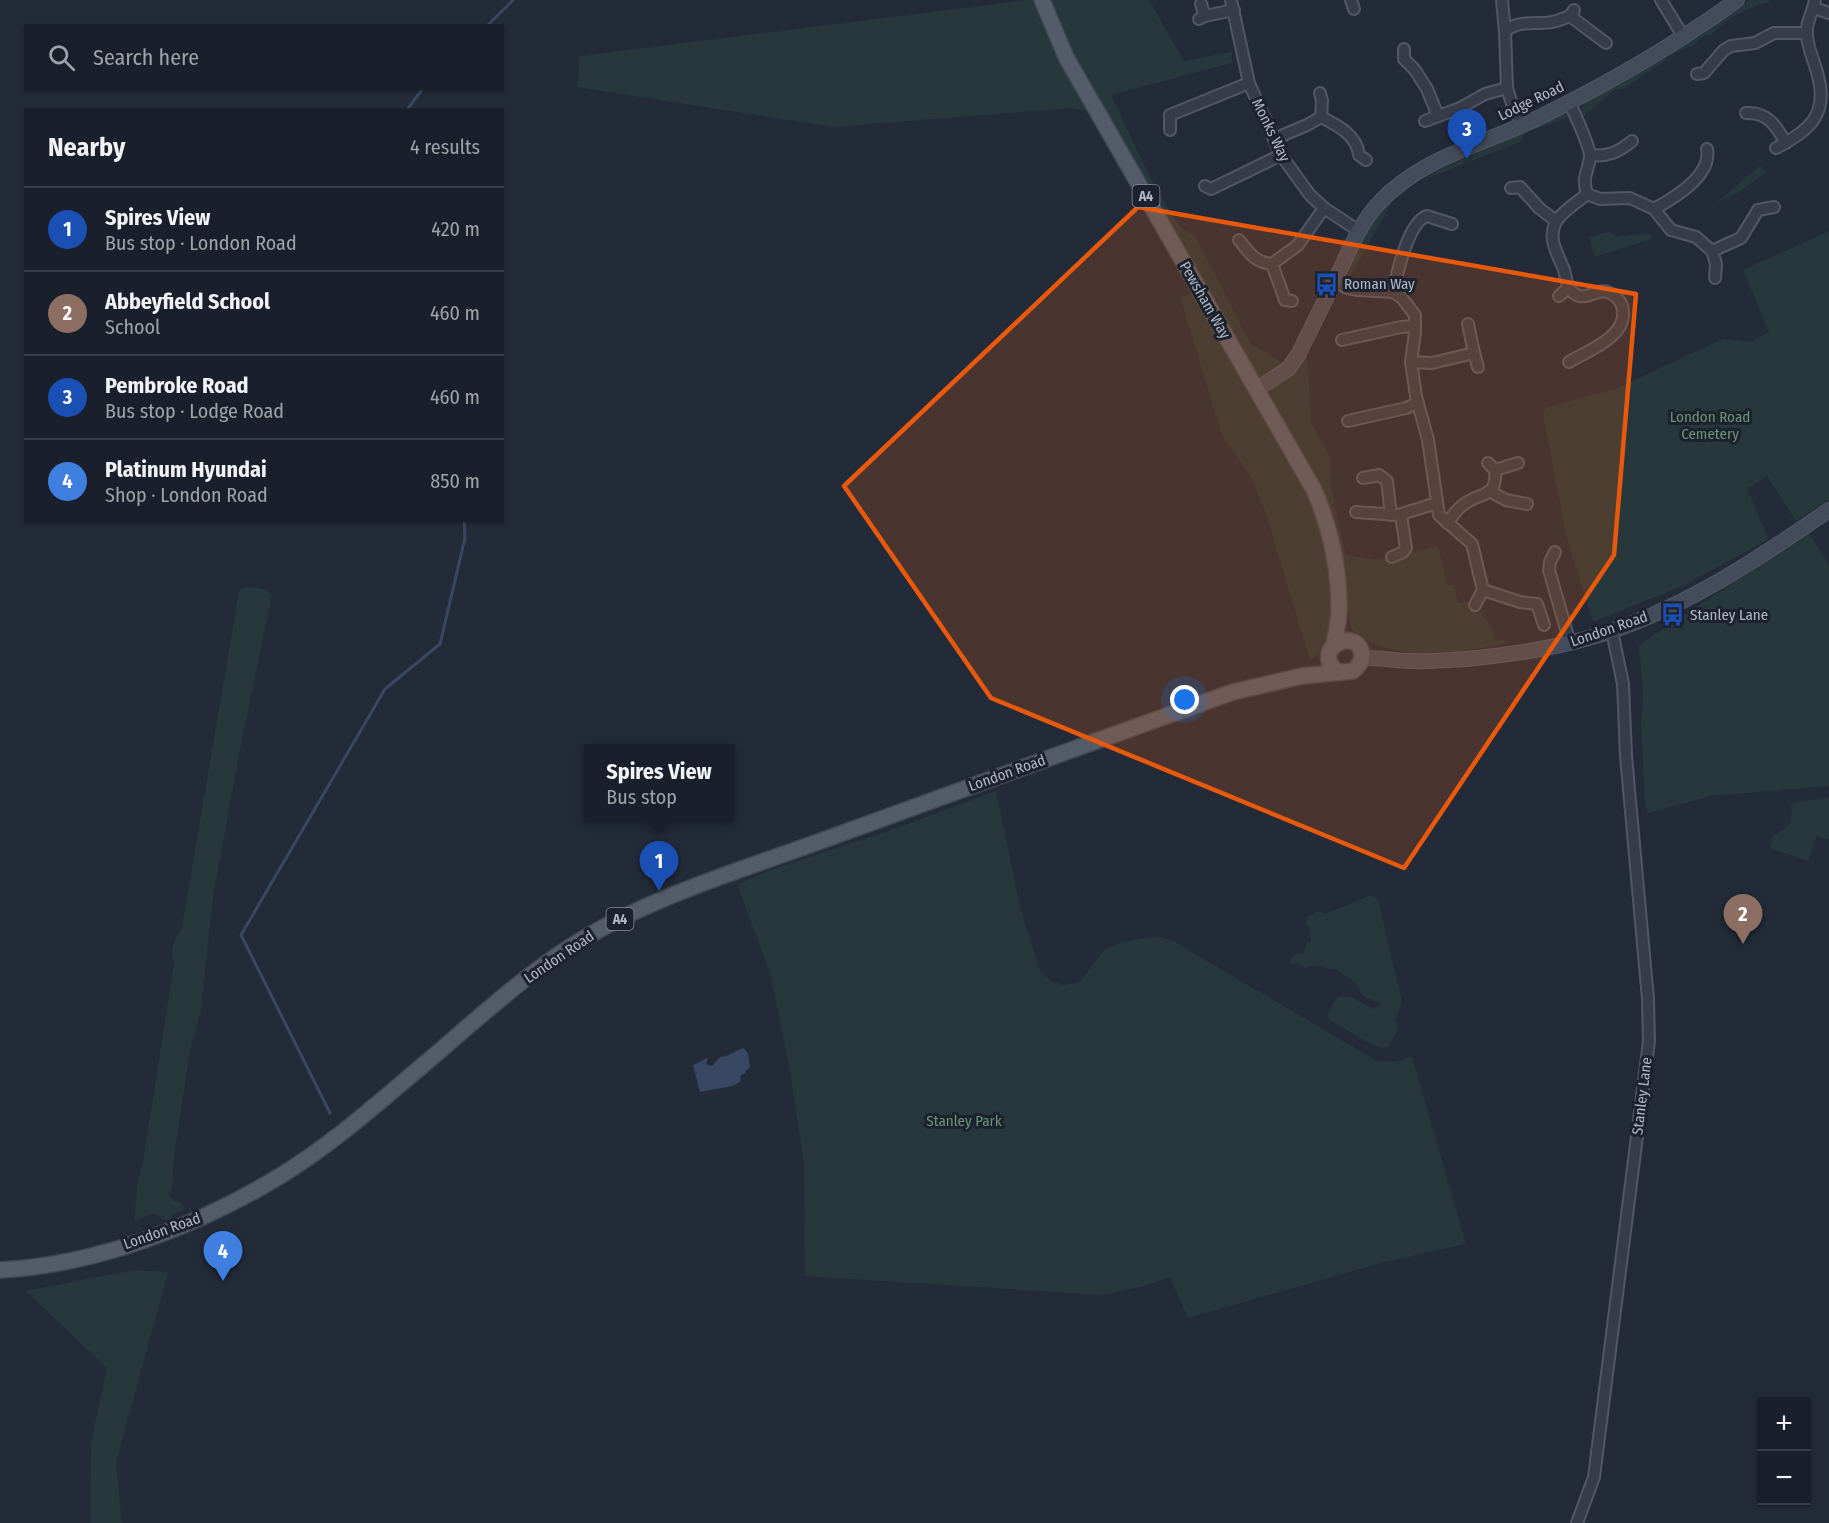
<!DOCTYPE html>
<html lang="en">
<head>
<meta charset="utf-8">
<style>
  :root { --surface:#1a202b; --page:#232833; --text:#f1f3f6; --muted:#9fa3a9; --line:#383e47; --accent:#2563eb }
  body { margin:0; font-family:"Fira Sans Condensed",sans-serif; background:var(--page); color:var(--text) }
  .controls { position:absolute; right:18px; bottom:18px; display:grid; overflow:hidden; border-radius:0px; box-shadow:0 2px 4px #0004 }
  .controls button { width:54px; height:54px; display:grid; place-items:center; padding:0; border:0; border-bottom:2px solid var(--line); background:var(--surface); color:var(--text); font:30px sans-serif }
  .you { position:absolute; left:1185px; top:700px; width:21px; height:21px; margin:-15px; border:4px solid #fff; border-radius:50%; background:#1a73e8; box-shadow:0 0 0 9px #1a73e833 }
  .badge { display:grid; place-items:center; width:39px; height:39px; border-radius:50%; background:var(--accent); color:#fff; font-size:20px; font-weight:700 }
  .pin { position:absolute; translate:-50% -50px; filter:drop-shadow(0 2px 3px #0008) }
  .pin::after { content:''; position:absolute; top:32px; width:21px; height:18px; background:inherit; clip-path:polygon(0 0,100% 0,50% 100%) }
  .popup { position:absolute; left:584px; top:744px; width:150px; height:78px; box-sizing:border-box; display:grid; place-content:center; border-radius:0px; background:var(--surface); filter:drop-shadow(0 2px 4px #0005); font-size:20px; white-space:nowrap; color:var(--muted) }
  .popup b { font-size:22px; color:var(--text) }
  .popup::after { content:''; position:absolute; left:50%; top:100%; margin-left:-12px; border:12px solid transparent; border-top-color:var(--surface) }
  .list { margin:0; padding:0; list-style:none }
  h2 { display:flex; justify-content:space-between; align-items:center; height:78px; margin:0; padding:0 24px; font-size:26px }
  h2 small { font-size:20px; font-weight:400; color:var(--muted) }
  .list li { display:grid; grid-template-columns:39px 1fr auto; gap:18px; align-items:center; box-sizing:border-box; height:84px; padding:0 24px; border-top:2px solid var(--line) }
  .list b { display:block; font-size:22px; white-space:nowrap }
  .list p { margin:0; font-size:20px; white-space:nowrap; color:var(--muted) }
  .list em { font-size:20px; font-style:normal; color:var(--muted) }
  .icon { flex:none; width:33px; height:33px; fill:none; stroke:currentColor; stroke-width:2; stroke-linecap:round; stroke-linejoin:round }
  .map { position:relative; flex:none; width:1829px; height:1523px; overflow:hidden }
  .search { position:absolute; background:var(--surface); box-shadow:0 2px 4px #0004; left:24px; top:24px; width:480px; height:66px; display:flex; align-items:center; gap:15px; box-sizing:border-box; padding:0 21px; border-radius:0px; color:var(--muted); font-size:22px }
  .panel { position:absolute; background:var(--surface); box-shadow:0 2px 4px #0004; left:24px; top:108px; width:480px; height:414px; border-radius:0px }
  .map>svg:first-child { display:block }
  .green { fill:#26383b }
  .water { fill:#394862 }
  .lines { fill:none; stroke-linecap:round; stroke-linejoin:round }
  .stream { stroke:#394862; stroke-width:3 }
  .street-casing { stroke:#515864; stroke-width:14 }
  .secondary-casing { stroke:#515864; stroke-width:16 }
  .primary-casing { stroke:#3f4652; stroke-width:18 }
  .street { stroke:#363d49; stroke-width:10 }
  .secondary { stroke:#444c5c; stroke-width:14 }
  .primary { stroke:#545c69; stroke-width:15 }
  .marked { fill:#e8590c; fill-opacity:0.2; stroke:#e8590c; stroke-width:4.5; stroke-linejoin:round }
  .labels { text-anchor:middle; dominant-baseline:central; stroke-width:6; stroke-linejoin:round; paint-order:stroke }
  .shield { fill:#1c222e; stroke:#848b98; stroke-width:1.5 }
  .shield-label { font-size:14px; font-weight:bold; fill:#b1b8c5 }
  .street-label { font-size:15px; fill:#b1b8c5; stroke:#1c222e }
  .poi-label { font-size:15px; fill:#b1b8c5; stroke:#1c222e; text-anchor:start }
  .park-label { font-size:15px; fill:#699575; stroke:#1c222e }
</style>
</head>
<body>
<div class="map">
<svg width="1829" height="1523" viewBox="0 0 1829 1523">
  <rect width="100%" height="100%" fill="#232b39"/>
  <g class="green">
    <path d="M1028,0H1035L1058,60L1092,112L1071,108L833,127L577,87L580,56Z"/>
    <path d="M1039,0H1149L1184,61L1232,52V63L1111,95L1153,183L1179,226L1195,236L1251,344L1285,364L1297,347L1307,353L1311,422L1330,457L1331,489L1346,555L1379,560L1438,546L1447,585H1454L1458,603L1468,602L1469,608L1479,610L1492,629L1495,640L1508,641L1507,643C1459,654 1393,664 1352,630L1345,598L1320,653L1310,661L1265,511L1250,475L1222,435L1180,297L1193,294L1202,286Z"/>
    <path d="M1750,0H1769V2L1760,4L1732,17L1710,35H1705L1693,45L1667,57L1666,60L1623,89L1614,90L1584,116L1581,111L1585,101L1651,65Z"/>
    <path d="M1562,112L1569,113L1570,117L1526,132L1520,142L1423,180L1439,170Z"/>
    <path d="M1443,165L1423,177L1392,202L1349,279L1347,271L1370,223L1399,190Z"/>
    <path d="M1760,166L1766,172L1739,192L1716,203Z"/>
    <path d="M1829,231V500L1796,521L1767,476L1747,489L1769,539L1685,585L1593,622L1566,535L1543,414L1547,407L1615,389L1723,339L1750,342L1769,332L1743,270Z"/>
    <path d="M1608,232L1612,233L1616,237L1649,233L1652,239L1595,257L1589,237Z"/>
    <path d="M1809,533L1829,565V786L1711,796L1648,813L1645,802L1641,723L1643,694L1639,645Z"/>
    <path d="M246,587L265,589L272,595L241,744L213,897L201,1009L189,1055L174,1158L172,1187L168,1194L174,1201L181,1203L185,1209L174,1214L168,1222L154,1213L134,1221L138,1180L142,1168L174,964C170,948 174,941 182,927L239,591Z"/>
    <path d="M996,791L1021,911L1040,971L1051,981L1063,985L1080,982L1103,951L1122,942L1158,936L1175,942L1377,1061L1393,1062L1412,1057L1466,1244L1381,1263L1188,1318L1170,1277L1148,1285L1104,1295L805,1276L804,1163L790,1071L770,973L737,884L776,868L888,831Z"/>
    <path d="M1829,798V840L1817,836L1808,861L1769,848L1773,836C1789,827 1793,824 1791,805L1794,802Z"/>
    <path d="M1371,895L1377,898L1379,904L1402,1002L1395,1020L1397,1030L1389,1046L1383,1049L1364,1040L1328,1019V1013L1338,996L1351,997L1374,1009L1381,1004L1363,996L1355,982L1336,970L1312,965L1306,968L1298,964H1291L1290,961L1293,956L1303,953L1307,943L1311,942L1310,928L1305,923L1307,917L1318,911L1325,914Z"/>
    <path d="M134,1270L168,1272L116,1462L122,1523H90L91,1443L107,1368L26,1291Z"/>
  </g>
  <path class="water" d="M744,1048L748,1054L750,1067L745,1072L746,1073L741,1075L740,1082L732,1086L700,1092L693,1065L708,1058L706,1064L712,1066L720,1057C729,1057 735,1050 744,1048Z"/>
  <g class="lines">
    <g class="stream">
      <path d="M487,26L513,0"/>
      <path d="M407,110L423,88"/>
      <path d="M330,1113L241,935L385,689L440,644L465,538L464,520"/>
    </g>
    <defs>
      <g id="street">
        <path d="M1231,0L1249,83L1281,155L1310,195L1324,208L1359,231"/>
        <path d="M1351,0L1354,9"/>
        <path d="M1502,0L1505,32L1507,88L1513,107L1522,125"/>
        <path d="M1661,0L1683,36"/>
        <path d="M1201,4L1205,16"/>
        <path d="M1814,8L1829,13"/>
        <path d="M1570,16L1606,43"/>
        <path d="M1199,19L1205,16L1234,10"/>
        <path d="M1505,32C1517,19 1537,25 1552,22C1558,21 1564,18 1570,16L1574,10"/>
        <path d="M1404,49V59L1415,70L1427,89L1438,116"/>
        <path d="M1697,74L1704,73L1724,50L1731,46L1755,43L1774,33H1806"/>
        <path d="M1320,93L1322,101L1321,117"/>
        <path d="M1569,102C1574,112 1590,147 1590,156C1589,172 1581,175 1587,194C1578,202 1562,211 1556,222C1547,239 1558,254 1564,270C1567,280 1566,291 1579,296C1590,299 1598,287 1610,293C1616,296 1620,300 1622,306C1631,335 1589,350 1569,362"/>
        <path d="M1746,113C1768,112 1776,126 1786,143"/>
        <path d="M1425,121L1460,108L1485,94L1507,88"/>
        <path d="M1170,130V115L1249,83"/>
        <path d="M1274,139L1307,125L1321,117C1337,125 1357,135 1359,155L1366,160"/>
        <path d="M1776,148C1807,132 1829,116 1818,76C1815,63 1808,49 1807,36C1805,24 1813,12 1815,0"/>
        <path d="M1590,155C1608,157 1619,152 1632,141"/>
        <path d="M1205,186L1211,189L1281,155"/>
        <path d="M1511,188L1520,187L1539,208L1556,221"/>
        <path d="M1587,194L1600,199L1630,198L1654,209L1671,230L1696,237L1712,251L1716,264L1715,278"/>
        <path d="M1654,209C1674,198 1712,176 1707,149"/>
        <path d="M1239,240C1250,253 1254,262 1272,264L1298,245L1324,208"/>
        <path d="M1712,251L1741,238L1758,210L1774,207"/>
        <path d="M1272,264L1285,300L1292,301"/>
        <path d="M1335,281L1347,288L1357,290L1393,292L1402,298L1415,315V333L1411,362L1416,396L1428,440L1439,515L1472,544L1483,590L1475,605"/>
        <path d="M1393,292C1397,274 1408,222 1427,216L1452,224"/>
        <path d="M1559,296L1568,288"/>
        <path d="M1342,340L1401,327L1415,326"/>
        <path d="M1474,353L1478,367"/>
        <path d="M1411,362L1432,363L1474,353L1468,324"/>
        <path d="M1348,421L1406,408L1418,403"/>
        <path d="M1488,463L1495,470L1518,463"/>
        <path d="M1363,478L1379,475L1387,481L1391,515"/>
        <path d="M1489,491L1506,500L1527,504"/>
        <path d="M1356,512L1398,515L1437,503"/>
        <path d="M1447,523C1452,517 1457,509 1463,505C1478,492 1498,499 1495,470"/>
        <path d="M1555,552L1550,562L1549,570L1570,643"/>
        <path d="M1392,557L1403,552L1406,548L1401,515"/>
        <path d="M1483,590L1520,602L1537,604L1544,625"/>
        <path d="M1577,1523L1594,1477L1649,1041L1648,999L1626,756L1623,684L1612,631"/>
      </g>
      <g id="secondary">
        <path d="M1257,389L1288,369L1298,355C1312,327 1326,298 1340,270C1351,247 1361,222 1379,203C1420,158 1484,144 1538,118C1607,84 1675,45 1737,0"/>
        <path d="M1362,658C1379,657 1394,661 1412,661C1430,662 1448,660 1466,659C1509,655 1551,649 1592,637C1679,612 1755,561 1829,510"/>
      </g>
      <g id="primary">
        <path d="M1042,0L1066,57L1314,490C1330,527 1339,568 1339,608C1339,620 1336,633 1334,645"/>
        <path d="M0,1270C96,1265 198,1226 280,1176C331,1145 377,1104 422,1066C480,1017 536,963 604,927C675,889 753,866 829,838C964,789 1098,740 1233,692L1302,676L1353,671C1358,667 1362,662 1362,655C1358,624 1308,650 1338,672"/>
      </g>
    </defs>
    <use href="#street" class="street-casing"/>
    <use href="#secondary" class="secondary-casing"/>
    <use href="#primary" class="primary-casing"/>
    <use href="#street" class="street"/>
    <use href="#secondary" class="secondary"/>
    <use href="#primary" class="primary"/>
  </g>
  <path class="marked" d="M1138,207L1636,294L1614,555L1404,868L991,698L844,486Z"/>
  <defs>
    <symbol id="bus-bare" viewBox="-9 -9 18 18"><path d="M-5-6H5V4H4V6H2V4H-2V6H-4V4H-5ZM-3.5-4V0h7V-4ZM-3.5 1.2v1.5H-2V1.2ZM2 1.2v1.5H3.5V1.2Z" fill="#1a4fb4" stroke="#1c222e" stroke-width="2.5" paint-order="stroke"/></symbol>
  </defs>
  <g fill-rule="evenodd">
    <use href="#bus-bare" x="1310" y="268" width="33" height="33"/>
    <use href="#bus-bare" x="1656" y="598" width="33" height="33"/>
  </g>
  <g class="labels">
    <g class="shield">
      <rect x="1132.5" y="185" width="27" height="22" rx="4.5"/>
      <rect x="606.5" y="908" width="27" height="22" rx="4.5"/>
    </g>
    <g class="shield-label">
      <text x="1146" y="196">A4</text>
      <text x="620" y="919">A4</text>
    </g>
    <g class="street-label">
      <text transform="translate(1531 101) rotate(-26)">Lodge Road</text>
      <text transform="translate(1271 130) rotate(64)">Monks Way</text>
      <text transform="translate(1205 300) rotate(60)">Pewsham Way</text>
      <text transform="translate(1609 629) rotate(-19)">London Road</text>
      <text transform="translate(1007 773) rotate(-20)">London Road</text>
      <text transform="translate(559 957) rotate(-34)">London Road</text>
      <text transform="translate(1642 1096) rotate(-83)">Stanley Lane</text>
      <text transform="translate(162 1231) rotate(-20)">London Road</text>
    </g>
    <g class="poi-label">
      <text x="1344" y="284">Roman Way</text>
      <text x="1690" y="615">Stanley Lane</text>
    </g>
    <g class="park-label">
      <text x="1710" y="417">London Road<tspan x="1710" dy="17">Cemetery</tspan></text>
      <text x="964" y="1121">Stanley Park</text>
    </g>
  </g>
</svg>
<div class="controls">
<button>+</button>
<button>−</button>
</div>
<div class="you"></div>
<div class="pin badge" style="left:659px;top:891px;background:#1a4fb4">1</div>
<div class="popup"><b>Spires View</b>Bus stop</div>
<div class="pin badge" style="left:1743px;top:944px;background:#8d6e63">2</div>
<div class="pin badge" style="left:1467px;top:159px;background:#1a4fb4">3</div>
<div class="pin badge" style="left:223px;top:1281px;background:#3f7fe0">4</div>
<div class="search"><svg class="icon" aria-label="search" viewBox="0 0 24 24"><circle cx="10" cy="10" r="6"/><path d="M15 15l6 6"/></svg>Search here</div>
<section class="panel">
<h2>Nearby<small>4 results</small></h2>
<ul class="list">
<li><span class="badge" style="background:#1a4fb4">1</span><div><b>Spires View</b><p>Bus stop · London Road</p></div><em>420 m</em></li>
<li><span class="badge" style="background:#8d6e63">2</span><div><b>Abbeyfield School</b><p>School</p></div><em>460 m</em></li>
<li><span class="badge" style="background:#1a4fb4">3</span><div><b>Pembroke Road</b><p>Bus stop · Lodge Road</p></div><em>460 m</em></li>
<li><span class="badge" style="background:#3f7fe0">4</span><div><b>Platinum Hyundai</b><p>Shop · London Road</p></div><em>850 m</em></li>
</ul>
</section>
</div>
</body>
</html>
